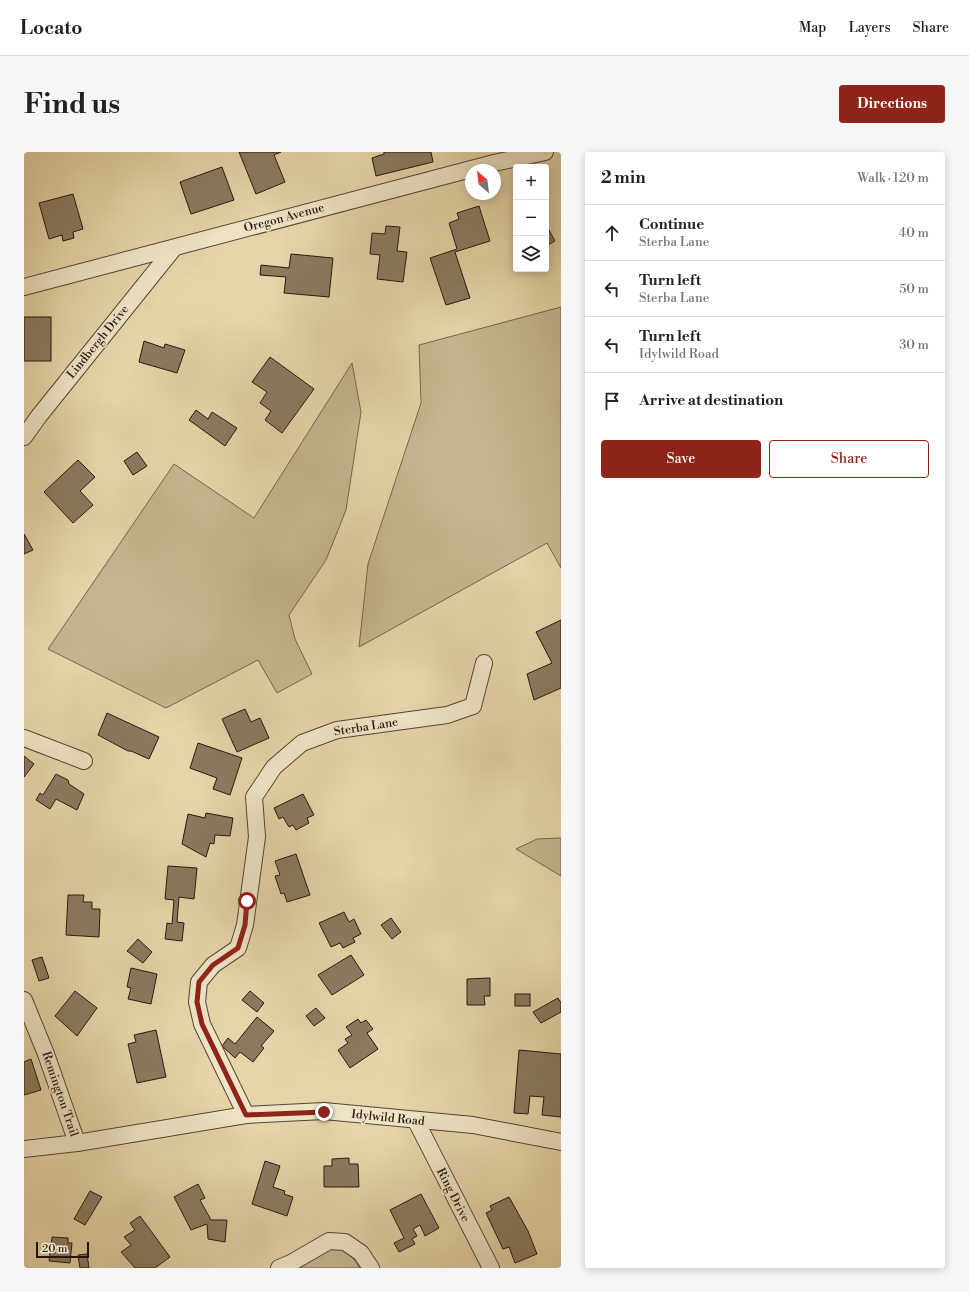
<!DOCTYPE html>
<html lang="en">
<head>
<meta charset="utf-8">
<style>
  :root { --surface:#fff; --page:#f6f6f6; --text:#202124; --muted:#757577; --line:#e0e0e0; --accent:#8f2418 }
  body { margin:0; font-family:"Libre Bodoni",serif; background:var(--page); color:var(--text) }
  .controls { position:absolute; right:12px; top:12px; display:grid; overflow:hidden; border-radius:4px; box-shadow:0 2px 10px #0003 }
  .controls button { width:36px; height:36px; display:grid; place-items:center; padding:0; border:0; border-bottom:1px solid var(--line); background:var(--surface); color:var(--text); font:20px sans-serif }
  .compass { position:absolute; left:441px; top:12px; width:36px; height:36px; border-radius:50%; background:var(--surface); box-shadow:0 2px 10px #0003; rotate:332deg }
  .scale { position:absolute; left:12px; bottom:10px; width:53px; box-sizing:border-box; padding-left:4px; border:2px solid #271711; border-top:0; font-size:11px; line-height:14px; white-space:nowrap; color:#271711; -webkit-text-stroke:3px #eee4c6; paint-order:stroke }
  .stop { position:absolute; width:12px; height:12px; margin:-9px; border:3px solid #8f2418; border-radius:50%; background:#fff }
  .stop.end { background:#8f2418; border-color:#fff; box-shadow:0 1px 4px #0008 }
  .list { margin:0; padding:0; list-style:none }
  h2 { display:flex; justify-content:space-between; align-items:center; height:52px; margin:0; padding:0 16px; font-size:17px }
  h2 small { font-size:13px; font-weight:400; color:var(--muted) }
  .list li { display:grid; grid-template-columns:26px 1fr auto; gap:12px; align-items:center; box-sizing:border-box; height:56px; padding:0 16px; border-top:1px solid var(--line) }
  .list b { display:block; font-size:15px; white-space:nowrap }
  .list p { margin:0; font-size:13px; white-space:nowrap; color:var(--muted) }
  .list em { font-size:13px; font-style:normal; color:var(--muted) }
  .actions { display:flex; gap:8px; padding:12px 16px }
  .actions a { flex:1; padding:9px 0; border:1px solid var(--accent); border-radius:4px; text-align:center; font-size:14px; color:var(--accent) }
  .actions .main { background:var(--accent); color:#fff }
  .icon { flex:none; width:22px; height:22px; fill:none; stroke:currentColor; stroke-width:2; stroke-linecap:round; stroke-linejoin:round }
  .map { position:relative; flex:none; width:537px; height:1116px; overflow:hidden; border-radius:4px }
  header { display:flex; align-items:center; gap:24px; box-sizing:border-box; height:56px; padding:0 20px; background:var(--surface); border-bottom:1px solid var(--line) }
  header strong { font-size:19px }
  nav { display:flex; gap:22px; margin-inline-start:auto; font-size:14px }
  .intro { display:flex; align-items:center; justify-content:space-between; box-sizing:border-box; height:96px; padding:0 24px }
  h1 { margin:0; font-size:28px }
  .button { padding:10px 18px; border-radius:4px; background:var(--accent); color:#fff; font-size:14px; font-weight:700 }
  main { display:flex; gap:24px; padding:0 24px }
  aside { flex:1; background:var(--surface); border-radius:4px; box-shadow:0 2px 10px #0003 }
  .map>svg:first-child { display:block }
  .green { fill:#c5b58e; stroke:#766650 }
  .building { fill:#8a7a60; stroke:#271711 }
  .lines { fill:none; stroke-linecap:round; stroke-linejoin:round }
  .street-casing { stroke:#564637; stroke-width:18 }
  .street { stroke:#eee4c6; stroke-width:16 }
  .route { stroke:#8f2418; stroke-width:5 }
  .labels { text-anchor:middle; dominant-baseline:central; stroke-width:3.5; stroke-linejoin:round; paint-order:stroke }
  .street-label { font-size:12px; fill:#271711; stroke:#eee4c6 }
</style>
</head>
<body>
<header>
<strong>Locato</strong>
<nav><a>Map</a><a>Layers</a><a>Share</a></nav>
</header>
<div class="intro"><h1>Find us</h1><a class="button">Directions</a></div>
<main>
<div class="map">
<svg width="537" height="1116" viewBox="0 0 537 1116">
  <rect width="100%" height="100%" fill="#e5d5a8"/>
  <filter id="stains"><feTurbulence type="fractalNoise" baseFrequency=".005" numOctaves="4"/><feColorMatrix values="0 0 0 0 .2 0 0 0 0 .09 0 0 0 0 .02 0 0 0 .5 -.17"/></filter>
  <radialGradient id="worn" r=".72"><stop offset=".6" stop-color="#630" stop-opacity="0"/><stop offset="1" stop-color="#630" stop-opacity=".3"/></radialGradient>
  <g class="green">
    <path d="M537,155V416L523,391L335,495L344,412L397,251L395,193Z"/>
    <path d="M328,211L337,260L322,358L302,408L265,463L271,487L288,522L253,541L234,508L142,556L24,497L150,312L230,366Z"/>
    <path d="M537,686V724L492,697L513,687Z"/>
    <path d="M316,1095L329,1106L336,1116H270L303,1096Z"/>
  </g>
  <g class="building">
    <path d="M215,0H257L250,3L261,30L232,42Z"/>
    <path d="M360,0H407L409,10L352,24L348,6L360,2Z"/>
    <path d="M198,15L210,48L167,62L156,30Z"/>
    <path d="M49,42L59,77L49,80L50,86L39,89L38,83L25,87L15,51Z"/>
    <path d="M455,54L466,89L431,100L446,146L422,153L406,106L433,97L425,71L435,67L433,61Z"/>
    <path d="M522,73L531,89L522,94Z"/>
    <path d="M362,74L376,75L373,99L383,100L379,130L353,127L356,103L346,102L348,81L361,82Z"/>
    <path d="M267,102L309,106L305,145L260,141L262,125L236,123L237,113L265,116Z"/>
    <rect x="0" y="165" width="27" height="44"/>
    <path d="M120,189L140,196L141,192L161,198L153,221L115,210Z"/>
    <path d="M246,205L290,237L258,281L241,268L247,259L236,251L243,240L228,230Z"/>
    <path d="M172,258L184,267L188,260L213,276L201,294L165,268Z"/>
    <path d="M113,300L123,314L109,323L100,309Z"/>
    <path d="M54,308L71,325L56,339L69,353L49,371L20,340Z"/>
    <path d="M0,382L9,398L0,402Z"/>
    <path d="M537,468V536L510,548L503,522L528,511L512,480Z"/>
    <path d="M221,557L227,570L236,566L245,586L213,600L198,567Z"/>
    <path d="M83,561L135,585L125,607L107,599H104L74,583Z"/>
    <path d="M174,591L218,606L206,643L189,637L193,626L166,616Z"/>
    <path d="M0,604L10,612L0,625Z"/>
    <path d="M32,622L44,628L45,632L60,642L53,658L32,647L26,657L12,648L16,641L19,643Z"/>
    <path d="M279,642L290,663L283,666L285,671L272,678L269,673L265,675L259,665L255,667L250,656Z"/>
    <path d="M182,661L209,666L206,684L191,683L190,692L186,691L182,705L158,692L164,662L181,666Z"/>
    <path d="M272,702L286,743L263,750L260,741L257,742L251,724L256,723L251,709Z"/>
    <path d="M144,714L173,716L170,747L155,745L153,770L160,771L158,789L141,787L143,771L148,772L150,748L141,747Z"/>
    <path d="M44,743H60L59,750H68V757H76L75,785L42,783Z"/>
    <path d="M320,760L325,770L330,767L337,782L329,786L331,790L319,796L316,791L307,795L295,771Z"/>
    <path d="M367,766L377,780L368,787L357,773Z"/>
    <path d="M114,787L128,800L119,811L103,799Z"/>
    <path d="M327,803L340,823L308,843L294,823Z"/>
    <path d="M18,805L25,826L15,829L8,808Z"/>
    <path d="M107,816L133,822L127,852L104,847L107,836L103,835Z"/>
    <path d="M466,826V844H460L461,853H443V827Z"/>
    <path d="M51,839L73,856L53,884L31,864Z"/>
    <path d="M226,839L240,851L233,860L218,848Z"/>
    <rect x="491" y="842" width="15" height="12"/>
    <path d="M534,846L537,851V860L517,871L509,860Z"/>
    <path d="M292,856L301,866L290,874L282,864Z"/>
    <path d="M233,865L250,879L237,894L240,896L229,910L216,900L211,906L198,894L204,886L211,892Z"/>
    <path d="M334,867L337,871L342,868L349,877L343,881L354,897L326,916L314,898L324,891L321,887L328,883L322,875Z"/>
    <path d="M132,878L142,925L113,931L104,892L112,890L110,883Z"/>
    <path d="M495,898L537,902V965L518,963L520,945L506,944L504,962L490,961Z"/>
    <path d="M7,907L17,938L0,943V910Z"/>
    <path d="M325,1006V1012H334L335,1035H300V1014H308V1007Z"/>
    <path d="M241,1009L256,1014L249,1035L261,1039L260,1042L269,1045L263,1064L228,1052Z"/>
    <path d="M174,1032L181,1046L176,1048L187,1068H203L201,1090L184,1087L183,1072L167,1078L150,1045Z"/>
    <path d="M66,1039L78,1045L61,1073L50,1067Z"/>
    <path d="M397,1042L415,1076L401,1084L396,1073L389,1077L393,1084L388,1087L391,1092L375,1100L370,1091L380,1086L366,1058Z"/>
    <path d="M485,1045L504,1079L513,1102L491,1111L485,1095L479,1097L462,1061L468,1058L466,1054Z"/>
    <path d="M116,1064L146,1105L131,1116H111L97,1100L107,1093L100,1085L111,1078L106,1071Z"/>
    <path d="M28,1085L44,1086V1091H48L46,1111L25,1109Z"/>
    <path d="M63,1102L65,1116H56L54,1103Z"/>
  </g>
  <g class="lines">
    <defs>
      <g id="street">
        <path d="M0,135L470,11L521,0"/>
        <path d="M0,285L15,264L150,96"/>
        <path d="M0,586L60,609"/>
        <path d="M0,848L22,902L53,991"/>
        <path d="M222,963L178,872L173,850L175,830L189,813L214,796L221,773L233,685L230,645L250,615L278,591L313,578L423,563L449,554L460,511"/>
        <path d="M392,969L467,1116"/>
        <path d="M0,997L53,991L222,963L300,959L449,973L537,990"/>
        <path d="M255,1116L267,1111L305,1089L321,1090L337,1101L347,1116"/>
      </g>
    </defs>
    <use href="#street" class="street-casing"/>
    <use href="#street" class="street"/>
  </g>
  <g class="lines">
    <path class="route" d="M223,749L221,773L214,796L189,813L175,830L173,850L178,872L222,963L300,960"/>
  </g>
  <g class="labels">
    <g class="street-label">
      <text transform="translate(260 66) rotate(-15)">Oregon Avenue</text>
      <text transform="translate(74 190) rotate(-51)">Lindbergh Drive</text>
      <text transform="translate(342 575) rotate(-9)">Sterba Lane</text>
      <text transform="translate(36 942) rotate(71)">Remington Trail</text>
      <text transform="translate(364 966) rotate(6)">Idylwild Road</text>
      <text transform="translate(429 1043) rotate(63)">Ring Drive</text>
    </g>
  </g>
  <rect width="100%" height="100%" filter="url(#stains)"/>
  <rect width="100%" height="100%" fill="url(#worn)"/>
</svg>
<div class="controls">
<button>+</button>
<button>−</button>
<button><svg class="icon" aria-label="layers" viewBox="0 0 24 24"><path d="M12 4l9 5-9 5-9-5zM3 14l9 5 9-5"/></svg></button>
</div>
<svg class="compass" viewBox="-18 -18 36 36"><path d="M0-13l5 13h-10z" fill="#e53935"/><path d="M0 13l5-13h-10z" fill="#757577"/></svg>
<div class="scale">20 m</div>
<div class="stop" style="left:223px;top:749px"></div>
<div class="stop end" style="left:300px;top:960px"></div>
</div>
<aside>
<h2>2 min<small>Walk · 120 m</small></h2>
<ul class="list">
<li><svg class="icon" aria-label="ahead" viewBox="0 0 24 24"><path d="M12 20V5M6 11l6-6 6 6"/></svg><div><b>Continue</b><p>Sterba Lane</p></div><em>40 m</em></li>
<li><svg class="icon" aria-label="left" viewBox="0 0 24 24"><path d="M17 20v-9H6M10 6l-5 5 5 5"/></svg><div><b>Turn left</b><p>Sterba Lane</p></div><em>50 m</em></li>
<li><svg class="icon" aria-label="left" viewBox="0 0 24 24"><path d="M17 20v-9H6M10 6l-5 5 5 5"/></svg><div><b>Turn left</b><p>Idylwild Road</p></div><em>30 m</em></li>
<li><svg class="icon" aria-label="arrive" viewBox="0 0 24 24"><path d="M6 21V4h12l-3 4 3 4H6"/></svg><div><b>Arrive at destination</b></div></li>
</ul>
<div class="actions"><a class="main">Save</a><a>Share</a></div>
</aside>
</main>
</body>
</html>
